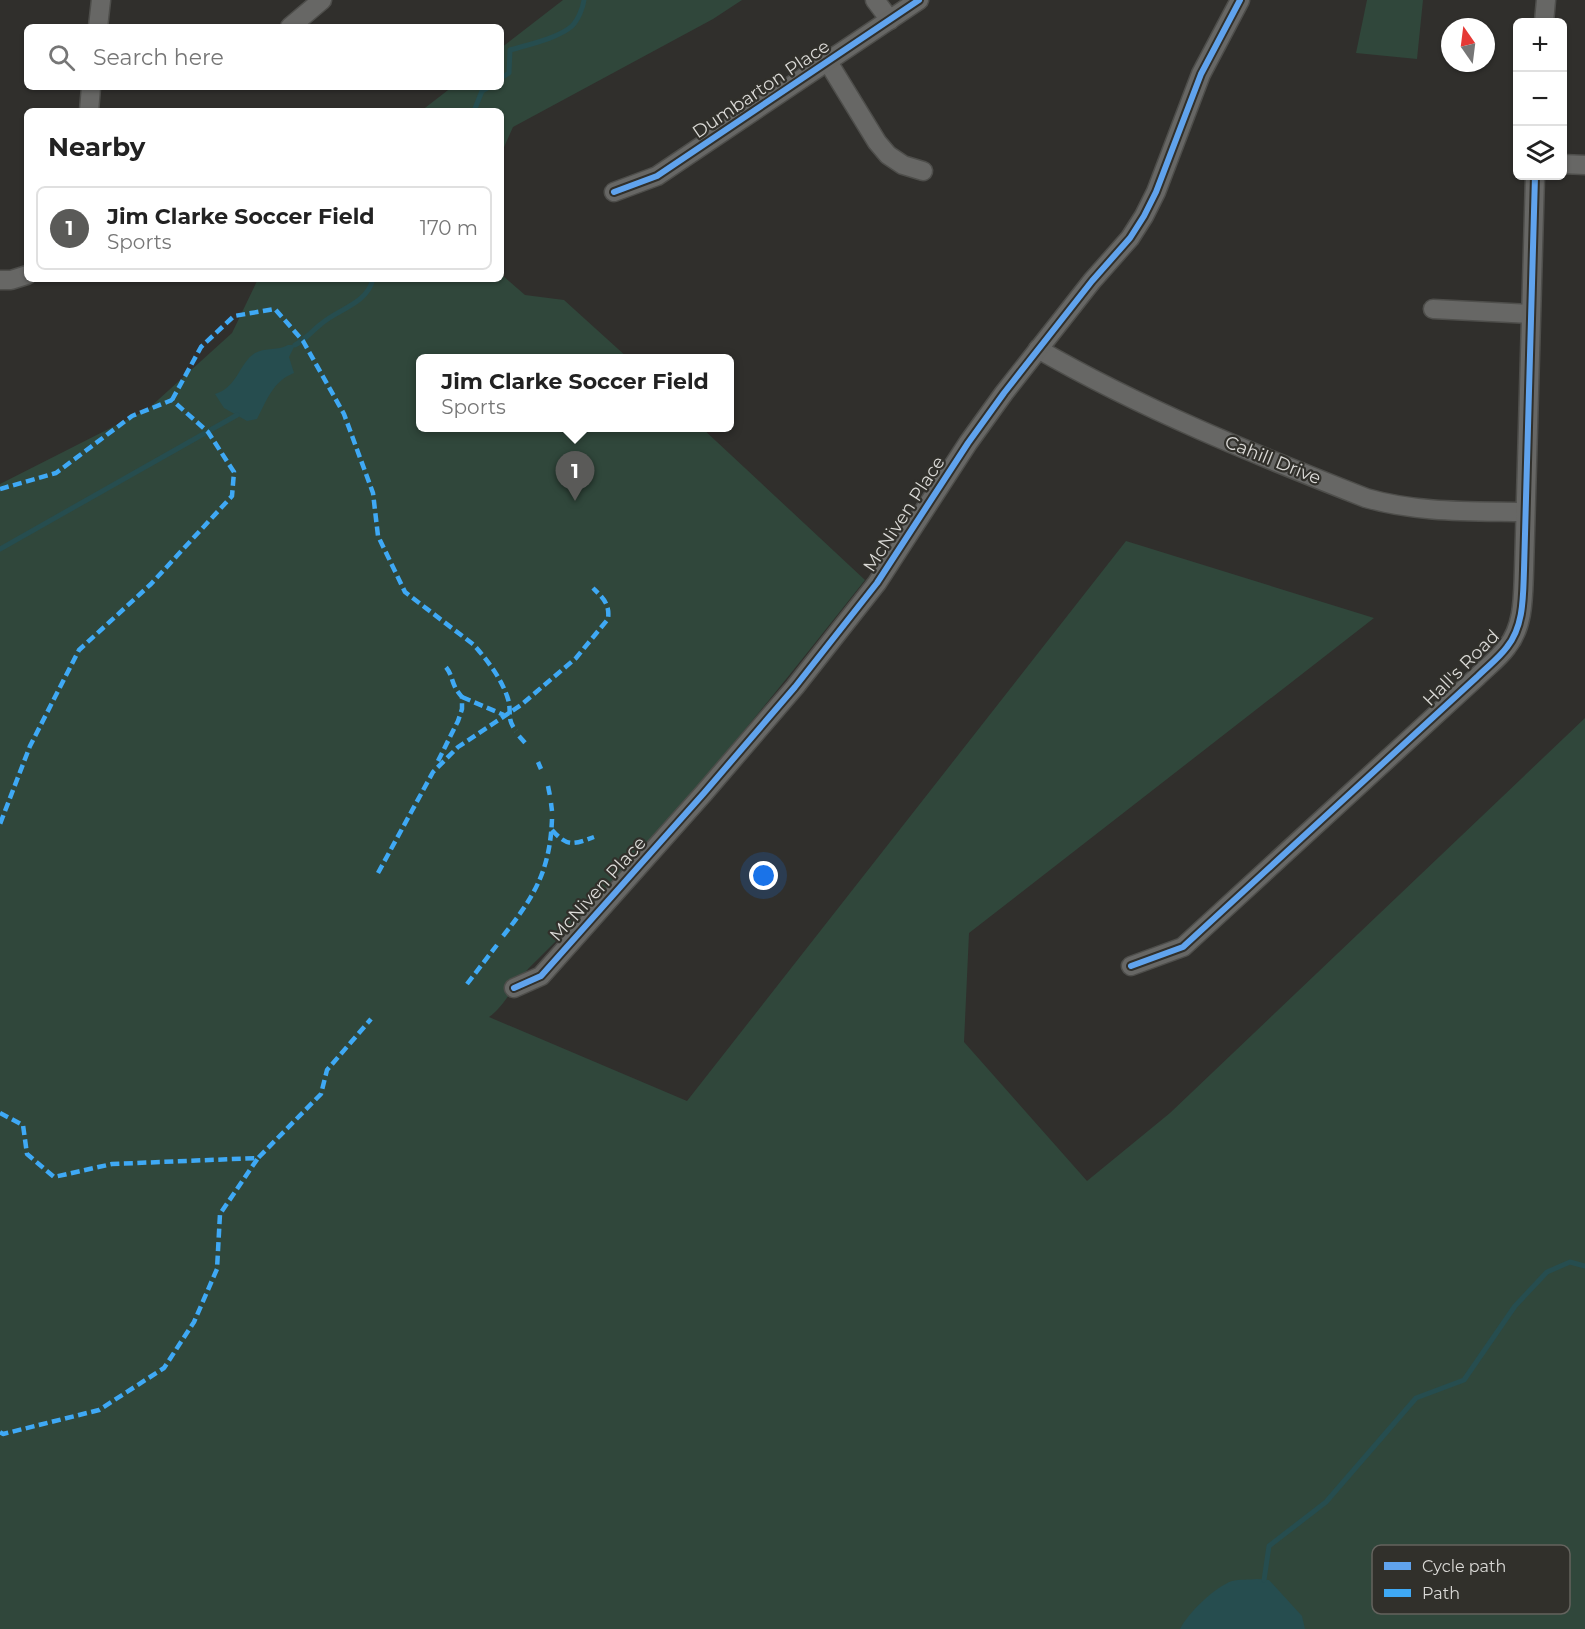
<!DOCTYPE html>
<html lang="en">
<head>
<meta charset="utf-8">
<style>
  :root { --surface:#fff; --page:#f6f6f6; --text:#222; --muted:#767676; --line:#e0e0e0; --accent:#5a5a58 }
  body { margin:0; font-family:Montserrat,sans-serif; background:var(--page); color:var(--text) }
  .controls { position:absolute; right:18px; top:18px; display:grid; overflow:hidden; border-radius:9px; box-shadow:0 2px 4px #0004 }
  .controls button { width:54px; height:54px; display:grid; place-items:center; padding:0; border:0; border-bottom:2px solid var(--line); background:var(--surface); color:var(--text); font:30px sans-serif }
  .compass { position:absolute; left:1441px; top:18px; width:54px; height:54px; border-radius:50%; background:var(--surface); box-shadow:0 2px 4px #0004; rotate:346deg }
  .you { position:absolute; left:764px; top:876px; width:21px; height:21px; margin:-15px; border:4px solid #fff; border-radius:50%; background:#1a73e8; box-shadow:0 0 0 9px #1a73e833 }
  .badge { display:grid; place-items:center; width:39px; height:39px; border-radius:50%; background:var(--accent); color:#fff; font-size:20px; font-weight:700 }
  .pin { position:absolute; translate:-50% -50px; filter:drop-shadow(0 2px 3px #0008) }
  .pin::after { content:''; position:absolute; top:32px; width:21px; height:18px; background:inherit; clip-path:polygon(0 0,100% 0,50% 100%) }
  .popup { position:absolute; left:416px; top:354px; width:318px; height:78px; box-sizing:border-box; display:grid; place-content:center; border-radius:9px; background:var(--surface); filter:drop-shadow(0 2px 4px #0005); font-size:20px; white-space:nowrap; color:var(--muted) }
  .popup b { font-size:22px; color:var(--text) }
  .popup::after { content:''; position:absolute; left:50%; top:100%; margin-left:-12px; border:12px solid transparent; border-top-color:var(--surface) }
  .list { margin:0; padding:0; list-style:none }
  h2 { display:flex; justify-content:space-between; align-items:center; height:78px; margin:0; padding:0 24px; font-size:26px }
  h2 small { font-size:20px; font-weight:400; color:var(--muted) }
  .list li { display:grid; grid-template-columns:39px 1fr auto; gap:18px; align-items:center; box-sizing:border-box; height:84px; margin:0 12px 12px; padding:0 12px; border:2px solid var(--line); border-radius:9px }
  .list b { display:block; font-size:22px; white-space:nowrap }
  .list p { margin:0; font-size:20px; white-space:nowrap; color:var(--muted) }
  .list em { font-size:20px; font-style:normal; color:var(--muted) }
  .icon { flex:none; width:33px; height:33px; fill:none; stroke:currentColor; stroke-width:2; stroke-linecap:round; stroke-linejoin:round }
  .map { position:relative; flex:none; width:1585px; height:1629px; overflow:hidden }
  .search { position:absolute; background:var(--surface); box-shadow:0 2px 4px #0004; left:24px; top:24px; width:480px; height:66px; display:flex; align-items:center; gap:15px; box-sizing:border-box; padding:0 21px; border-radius:9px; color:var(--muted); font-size:22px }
  .panel { position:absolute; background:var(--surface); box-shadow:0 2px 4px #0004; left:24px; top:108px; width:480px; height:174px; border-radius:9px }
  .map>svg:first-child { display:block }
  .green { fill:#30473b }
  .water { fill:#264d4f }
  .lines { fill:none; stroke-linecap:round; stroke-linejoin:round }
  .stream { stroke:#264d4f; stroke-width:5 }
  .street-casing { stroke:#4e4e4b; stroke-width:21 }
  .street { stroke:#676765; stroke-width:18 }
  .quiet { stroke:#3fa9f5; stroke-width:4.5; stroke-dasharray:9 4.5; stroke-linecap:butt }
  .cycleway-casing { stroke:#31302b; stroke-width:10 }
  .cycleway { stroke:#60a3ed; stroke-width:6 }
  .labels { text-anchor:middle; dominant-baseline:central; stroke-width:4.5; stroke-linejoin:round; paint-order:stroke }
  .street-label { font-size:18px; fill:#dad9d6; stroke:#31302b }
  .key { fill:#31302b; stroke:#64635e; stroke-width:1.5 }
  .key-label { font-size:16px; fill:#dad9d6 }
</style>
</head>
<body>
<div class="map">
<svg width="1585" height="1629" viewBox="0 0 1585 1629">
  <rect width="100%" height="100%" fill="#302f2c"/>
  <g class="green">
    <path d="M563,0H742L713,19L513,127L501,154V111H421L452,87H501V48Z"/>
    <path d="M1367,0H1423L1417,59L1356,53Z"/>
    <path d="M501,274L525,295L564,300L628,358H420V428H702L865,580C760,713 653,846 532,965C515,981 507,1004 489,1017L687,1101L1126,541L1374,618L969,933L964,1042L1087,1181L1170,1113L1585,718V1629H0V484L148,409L232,333L258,279H501Z"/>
  </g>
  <g class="water">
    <path d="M288,345H295L289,357L294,373C273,381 267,400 257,419L247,421L224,408L215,394C238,387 239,363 255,353C266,347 278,351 288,345Z"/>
    <path d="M1257,1579L1269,1580L1302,1616L1305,1629H1180C1188,1613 1215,1587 1232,1581C1239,1579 1249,1580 1257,1579Z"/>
  </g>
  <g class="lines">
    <g class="stream">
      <path d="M501,78L509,73L510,50C527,45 559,38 572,26C578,20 583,8 584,0"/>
      <path d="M474,111L482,91L489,87"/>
      <path d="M295,345C305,340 312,331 321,324C338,309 367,304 373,279"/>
      <path d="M0,549L237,415"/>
      <path d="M1264,1580L1269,1546L1326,1502L1416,1398L1464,1380L1515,1306L1547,1272L1570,1262L1585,1266"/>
    </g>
    <defs>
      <g id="street">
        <path d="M875,0L890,20"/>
        <path d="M1544,22L1546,0"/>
        <path d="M98,27L101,0"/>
        <path d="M290,27L322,0"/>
        <path d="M828,62L877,142L888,155L903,165L923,171"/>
        <path d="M89,111L91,87"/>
        <path d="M1562,164L1585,165"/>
        <path d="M614,192L657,176L919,0"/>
        <path d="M0,280H11L27,275"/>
        <path d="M1433,309L1530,314"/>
        <path d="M1038,349C1142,409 1254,454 1366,498C1418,513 1471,511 1524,512"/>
        <path d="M1131,966L1183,947L1477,677C1487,667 1499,658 1507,647C1524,626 1523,596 1524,570L1535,176"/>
        <path d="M514,988L541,976L704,793L795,687L877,583L968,443L1004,393L1092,281L1130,238L1144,216L1156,192L1201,74L1240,0"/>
      </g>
    </defs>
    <use href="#street" class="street-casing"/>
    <use href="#street" class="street"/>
    <g class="quiet">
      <path d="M172,400L201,347L234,316L275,309L303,341L344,414L373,493L378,536L405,592L474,645C487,660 502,679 508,699C512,713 506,718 516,731"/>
      <path d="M0,489L56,473L132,416L172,400L208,432L234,472L232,496L151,584L79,650L30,746L0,824"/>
      <path d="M462,697L504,715"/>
      <path d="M519,736L527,745"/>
      <path d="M438,761L458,721L462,709V697C450,684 454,676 445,666"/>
      <path d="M538,762L541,769"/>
      <path d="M548,786L550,796"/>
      <path d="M551,803L552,811"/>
      <path d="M552,830C568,848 574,844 594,837"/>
      <path d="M378,873L433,772L458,747L521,705L576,658L608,619C610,604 603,598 593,588"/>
      <path d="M503,936C534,897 550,871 552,819"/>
      <path d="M467,984L497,945"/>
      <path d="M0,1113L23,1125L27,1154L54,1177L112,1164L258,1158L321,1094L327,1070L371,1019"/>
      <path d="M0,1432L3,1434L99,1410L164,1368L194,1322L217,1269L220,1214L258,1158"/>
    </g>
    <defs>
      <g id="cycleway">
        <path d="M614,192L657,176L919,0"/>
        <path d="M1131,966L1183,947L1477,677C1487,667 1499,658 1507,647C1524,626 1523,596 1524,570L1535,176"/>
        <path d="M514,988L541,976L704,793L795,687L877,583L968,443L1004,393L1092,281L1130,238L1144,216L1156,192L1201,74L1240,0"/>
      </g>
    </defs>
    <use href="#cycleway" class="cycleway-casing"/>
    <use href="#cycleway" class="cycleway"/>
  </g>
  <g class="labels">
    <g class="street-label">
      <text transform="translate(761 89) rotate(-34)">Dumbarton Place</text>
      <text transform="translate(1273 460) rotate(22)">Cahill Drive</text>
      <text transform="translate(904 514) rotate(-57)">McNiven Place</text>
      <text transform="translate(1461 668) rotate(-45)">Hall's Road</text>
      <text transform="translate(598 889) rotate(-48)">McNiven Place</text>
    </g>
  </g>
  <rect x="1372" y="1545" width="198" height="69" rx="9" class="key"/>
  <rect x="1384" y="1562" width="27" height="8" fill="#60a3ed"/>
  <rect x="1384" y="1589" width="27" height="8" fill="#3fa9f5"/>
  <g class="key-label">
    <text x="1422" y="1572">Cycle path</text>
    <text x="1422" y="1599">Path</text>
  </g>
</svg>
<div class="controls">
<button>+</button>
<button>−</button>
<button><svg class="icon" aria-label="layers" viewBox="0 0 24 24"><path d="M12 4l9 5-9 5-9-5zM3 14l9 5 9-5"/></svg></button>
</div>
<svg class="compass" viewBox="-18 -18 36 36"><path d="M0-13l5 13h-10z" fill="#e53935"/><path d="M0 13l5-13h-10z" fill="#767676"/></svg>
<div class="you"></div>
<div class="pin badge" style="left:575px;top:501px">1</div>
<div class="popup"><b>Jim Clarke Soccer Field</b>Sports</div>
<div class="search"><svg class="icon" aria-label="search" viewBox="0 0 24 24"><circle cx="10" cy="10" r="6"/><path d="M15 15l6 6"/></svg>Search here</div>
<section class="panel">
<h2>Nearby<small></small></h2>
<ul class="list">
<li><span class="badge">1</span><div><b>Jim Clarke Soccer Field</b><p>Sports</p></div><em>170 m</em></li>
</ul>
</section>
</div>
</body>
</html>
